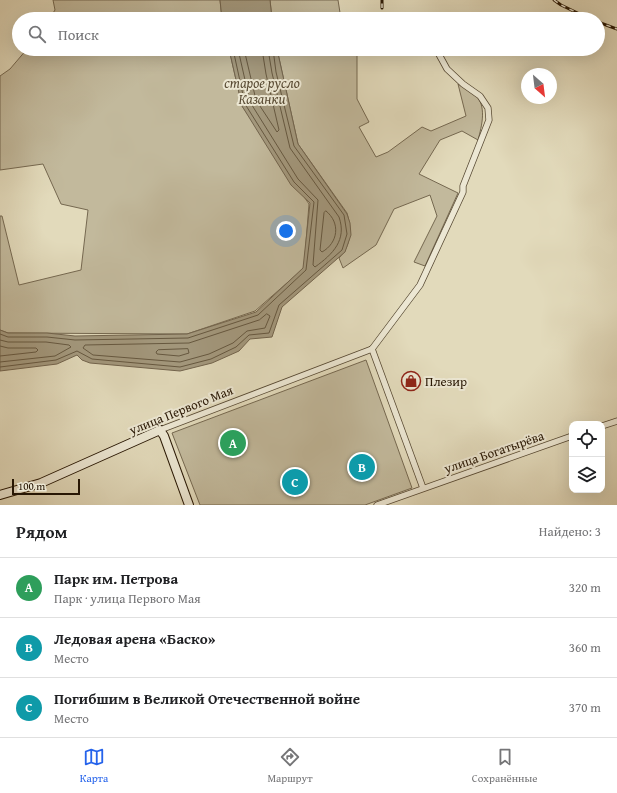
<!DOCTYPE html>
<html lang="ru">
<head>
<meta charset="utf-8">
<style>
  :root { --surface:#fff; --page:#f6f6f6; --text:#202124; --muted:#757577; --line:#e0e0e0; --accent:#2563eb }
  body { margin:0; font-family:"Gentium Book Plus",serif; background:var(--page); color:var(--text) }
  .controls { position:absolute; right:12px; bottom:12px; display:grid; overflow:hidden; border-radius:8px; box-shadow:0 4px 16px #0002 }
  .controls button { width:36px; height:36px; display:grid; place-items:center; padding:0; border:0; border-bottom:1px solid var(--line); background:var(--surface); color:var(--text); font:20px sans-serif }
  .compass { position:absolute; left:521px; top:68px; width:36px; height:36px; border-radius:50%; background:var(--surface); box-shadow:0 4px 16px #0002; rotate:152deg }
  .scale { position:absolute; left:12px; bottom:10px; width:68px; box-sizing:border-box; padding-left:4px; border:2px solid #281704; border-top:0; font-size:11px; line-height:14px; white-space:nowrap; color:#281704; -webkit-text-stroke:3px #ece7d3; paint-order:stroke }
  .you { position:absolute; left:286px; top:231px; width:14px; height:14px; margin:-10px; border:3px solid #fff; border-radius:50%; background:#1a73e8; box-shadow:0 0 0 6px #1a73e833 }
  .badge { display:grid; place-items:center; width:26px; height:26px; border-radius:50%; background:var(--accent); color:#fff; font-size:13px; font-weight:700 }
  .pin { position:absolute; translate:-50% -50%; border:2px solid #fff; box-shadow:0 1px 4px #0006 }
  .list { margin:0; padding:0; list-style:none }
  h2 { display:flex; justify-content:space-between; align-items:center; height:52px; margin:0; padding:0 16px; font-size:17px }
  h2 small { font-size:13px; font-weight:400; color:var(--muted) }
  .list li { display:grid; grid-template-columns:26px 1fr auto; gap:12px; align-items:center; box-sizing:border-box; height:60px; padding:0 16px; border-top:1px solid var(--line) }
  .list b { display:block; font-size:15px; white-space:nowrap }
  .list p { margin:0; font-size:13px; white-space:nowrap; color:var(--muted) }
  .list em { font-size:13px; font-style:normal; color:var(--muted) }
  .icon { flex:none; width:22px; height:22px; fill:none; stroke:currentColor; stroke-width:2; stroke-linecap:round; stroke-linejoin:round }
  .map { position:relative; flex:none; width:617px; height:505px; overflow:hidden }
  .search { position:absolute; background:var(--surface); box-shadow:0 4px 16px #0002; left:12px; right:12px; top:12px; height:44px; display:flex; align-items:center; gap:10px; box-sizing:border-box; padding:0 14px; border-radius:22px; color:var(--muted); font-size:15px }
  .sheet { height:232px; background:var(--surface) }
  nav { display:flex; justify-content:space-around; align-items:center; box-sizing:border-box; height:56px; border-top:1px solid var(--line); background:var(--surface); font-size:11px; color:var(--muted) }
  nav a { display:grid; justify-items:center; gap:2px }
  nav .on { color:var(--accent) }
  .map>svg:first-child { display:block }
  .green { fill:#c2b99c; stroke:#756850 }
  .water { fill:#a3987d; stroke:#72644d }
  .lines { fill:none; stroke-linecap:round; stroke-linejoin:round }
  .shore { stroke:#665840; stroke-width:1 }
  .street-casing { stroke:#564832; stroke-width:7 }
  .secondary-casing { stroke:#281704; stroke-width:10 }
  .street { stroke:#ece7d3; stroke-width:5.5 }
  .secondary { stroke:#ece7d3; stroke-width:8 }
  .rail-casing { stroke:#281704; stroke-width:3 }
  .rail { stroke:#ece7d3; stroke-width:1.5; stroke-dasharray:4.5; stroke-linecap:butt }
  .labels { text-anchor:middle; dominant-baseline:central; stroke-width:4; stroke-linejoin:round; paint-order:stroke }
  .poi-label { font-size:13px; fill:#281704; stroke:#ece7d3; text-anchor:start }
  .street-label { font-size:13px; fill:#281704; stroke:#ece7d3 }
  .water-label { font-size:14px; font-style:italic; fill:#594b34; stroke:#ece7d3 }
</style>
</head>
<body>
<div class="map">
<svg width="617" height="505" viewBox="0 0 617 505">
  <rect width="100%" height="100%" fill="#e2dabb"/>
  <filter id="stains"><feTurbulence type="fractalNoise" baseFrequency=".005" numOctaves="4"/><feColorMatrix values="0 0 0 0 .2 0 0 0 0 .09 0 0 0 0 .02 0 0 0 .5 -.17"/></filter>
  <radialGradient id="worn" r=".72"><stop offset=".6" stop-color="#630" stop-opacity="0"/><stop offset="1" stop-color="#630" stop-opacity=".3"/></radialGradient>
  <g class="green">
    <path d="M53,0H220L222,19H49L55,10Z"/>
    <path d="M270,0H338L341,19H272Z"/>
    <path d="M27,49H229L242,106L309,204L304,268L255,311L187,334L8,333L0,330V216H2L19,285L81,270L88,210L61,204L43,164L0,170V76L10,69Z"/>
    <path d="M277,49H357V99L369,122L359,127L376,157L388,152L422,127L431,131L466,116L458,84C463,87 471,90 475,94C487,106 482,125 478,140L462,131L440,140L419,174L458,193L425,266L414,262L437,216L430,195L394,209L376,245L343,268L339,258C351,246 352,230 347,213L298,144Z"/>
    <path d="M366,360L412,488L365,505H200L172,433Z"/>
  </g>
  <g class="water">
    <path d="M220,0H270L272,19H222Z"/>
    <path d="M229,49H277L298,144L347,214L350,223L351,235L345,252L282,307L272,337L250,339L239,351L212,363L180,371L90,363L82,360L77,355L57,364L0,371V330L8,333H47L75,336L187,334L256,312L303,268L310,203L291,185L242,106Z"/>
  </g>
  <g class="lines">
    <g class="shore">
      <path d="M238,49L250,102L298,179L318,200L313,265L315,267C333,254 347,240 339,217L290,148L272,73L268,49"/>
      <path d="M244,49L256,100L277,132L279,130L266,74L262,49"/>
      <path d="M326,211C341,223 338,243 322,252L320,250L324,213Z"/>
      <path d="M267,314L270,316L265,328L247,331L233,343L209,354L180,362L93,355L83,348L85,345L189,343L259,320Z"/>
      <path d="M0,334L8,337H47L75,340L188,338L258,315L306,270L314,202L294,182L245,104L233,49"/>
      <path d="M0,340L8,342H46L69,345L71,347L55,356L0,362"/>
      <path d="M0,346L8,348H36L38,350L36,352L0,356"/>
      <path d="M188,349L189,353L179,356L157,354L156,352L158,350Z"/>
      <path d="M0,367L56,360L77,351L92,359L180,367L211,359L236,347L249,335L269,333L279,305L342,250L347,234L344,215L294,146L276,72L273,49"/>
    </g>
    <defs>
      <g id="street">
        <path d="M418,16L419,19"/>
        <path d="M372,349L420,285L463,192V186L489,120L488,108L480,96L463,84L447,69L436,49"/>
        <path d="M372,349L423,488"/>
        <path d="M602,426L617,421"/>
        <path d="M160,430L372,349"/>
        <path d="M377,505L572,436"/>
      </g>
      <path id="secondary" d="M0,495L41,483L160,430L164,436L189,505"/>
    </defs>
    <use href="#street" class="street-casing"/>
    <use href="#secondary" class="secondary-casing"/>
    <use href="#street" class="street"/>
    <use href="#secondary" class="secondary"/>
    <defs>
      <g id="rail">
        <path d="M554,0L561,5L590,19"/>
        <path d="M382,8V0"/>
        <path d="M598,22L617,29"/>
      </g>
    </defs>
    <use href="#rail" class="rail-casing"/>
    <use href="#rail" class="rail"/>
  </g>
  <defs>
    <symbol id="shop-ring" viewBox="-11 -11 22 22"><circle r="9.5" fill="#ece7d3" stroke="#8f2418" stroke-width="1.5"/><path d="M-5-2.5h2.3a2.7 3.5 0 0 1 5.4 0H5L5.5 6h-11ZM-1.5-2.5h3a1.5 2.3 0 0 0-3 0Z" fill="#8f2418"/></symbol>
  </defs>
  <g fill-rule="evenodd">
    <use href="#shop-ring" x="400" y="370" width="22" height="22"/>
  </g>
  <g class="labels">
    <g class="poi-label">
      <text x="425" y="381">Плезир</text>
    </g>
    <g class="street-label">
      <text transform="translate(181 410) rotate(-22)">улица Первого Мая</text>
      <text transform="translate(494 452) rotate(-19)">улица Богатырёва</text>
    </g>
    <g class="water-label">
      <text x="262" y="83">старое русло<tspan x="262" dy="16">Казанки</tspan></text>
    </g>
  </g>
  <rect width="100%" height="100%" filter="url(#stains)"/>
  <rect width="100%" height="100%" fill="url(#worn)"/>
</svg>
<div class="controls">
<button><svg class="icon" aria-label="locate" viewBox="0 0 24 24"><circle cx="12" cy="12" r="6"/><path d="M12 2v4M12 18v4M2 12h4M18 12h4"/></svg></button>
<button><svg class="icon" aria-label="layers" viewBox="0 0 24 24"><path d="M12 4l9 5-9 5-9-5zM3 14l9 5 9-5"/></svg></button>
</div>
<svg class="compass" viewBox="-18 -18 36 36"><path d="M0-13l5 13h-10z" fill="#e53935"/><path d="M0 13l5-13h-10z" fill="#757577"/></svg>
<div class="scale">100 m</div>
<div class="you"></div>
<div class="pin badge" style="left:233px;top:443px;background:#2e9e5b">A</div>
<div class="pin badge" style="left:362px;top:467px;background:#0f9aa8">B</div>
<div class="pin badge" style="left:295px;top:482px;background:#0f9aa8">C</div>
<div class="search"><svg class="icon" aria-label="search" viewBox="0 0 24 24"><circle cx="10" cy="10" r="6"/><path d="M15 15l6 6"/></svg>Поиск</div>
</div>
<section class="sheet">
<h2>Рядом<small>Найдено: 3</small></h2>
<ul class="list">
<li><span class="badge" style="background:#2e9e5b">A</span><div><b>Парк им. Петрова</b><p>Парк · улица Первого Мая</p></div><em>320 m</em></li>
<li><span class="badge" style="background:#0f9aa8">B</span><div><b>Ледовая арена «Баско»</b><p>Место</p></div><em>360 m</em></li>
<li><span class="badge" style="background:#0f9aa8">C</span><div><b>Погибшим в Великой Отечественной войне</b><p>Место</p></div><em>370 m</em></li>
</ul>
</section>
<nav>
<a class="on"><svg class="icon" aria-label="map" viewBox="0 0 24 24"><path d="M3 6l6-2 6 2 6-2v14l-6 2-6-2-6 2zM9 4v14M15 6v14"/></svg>Карта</a>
<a><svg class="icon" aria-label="directions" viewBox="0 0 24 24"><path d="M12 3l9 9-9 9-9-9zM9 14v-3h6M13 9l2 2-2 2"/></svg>Маршрут</a>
<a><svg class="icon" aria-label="saved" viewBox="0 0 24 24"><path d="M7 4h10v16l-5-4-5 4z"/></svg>Сохранённые</a>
</nav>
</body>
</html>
